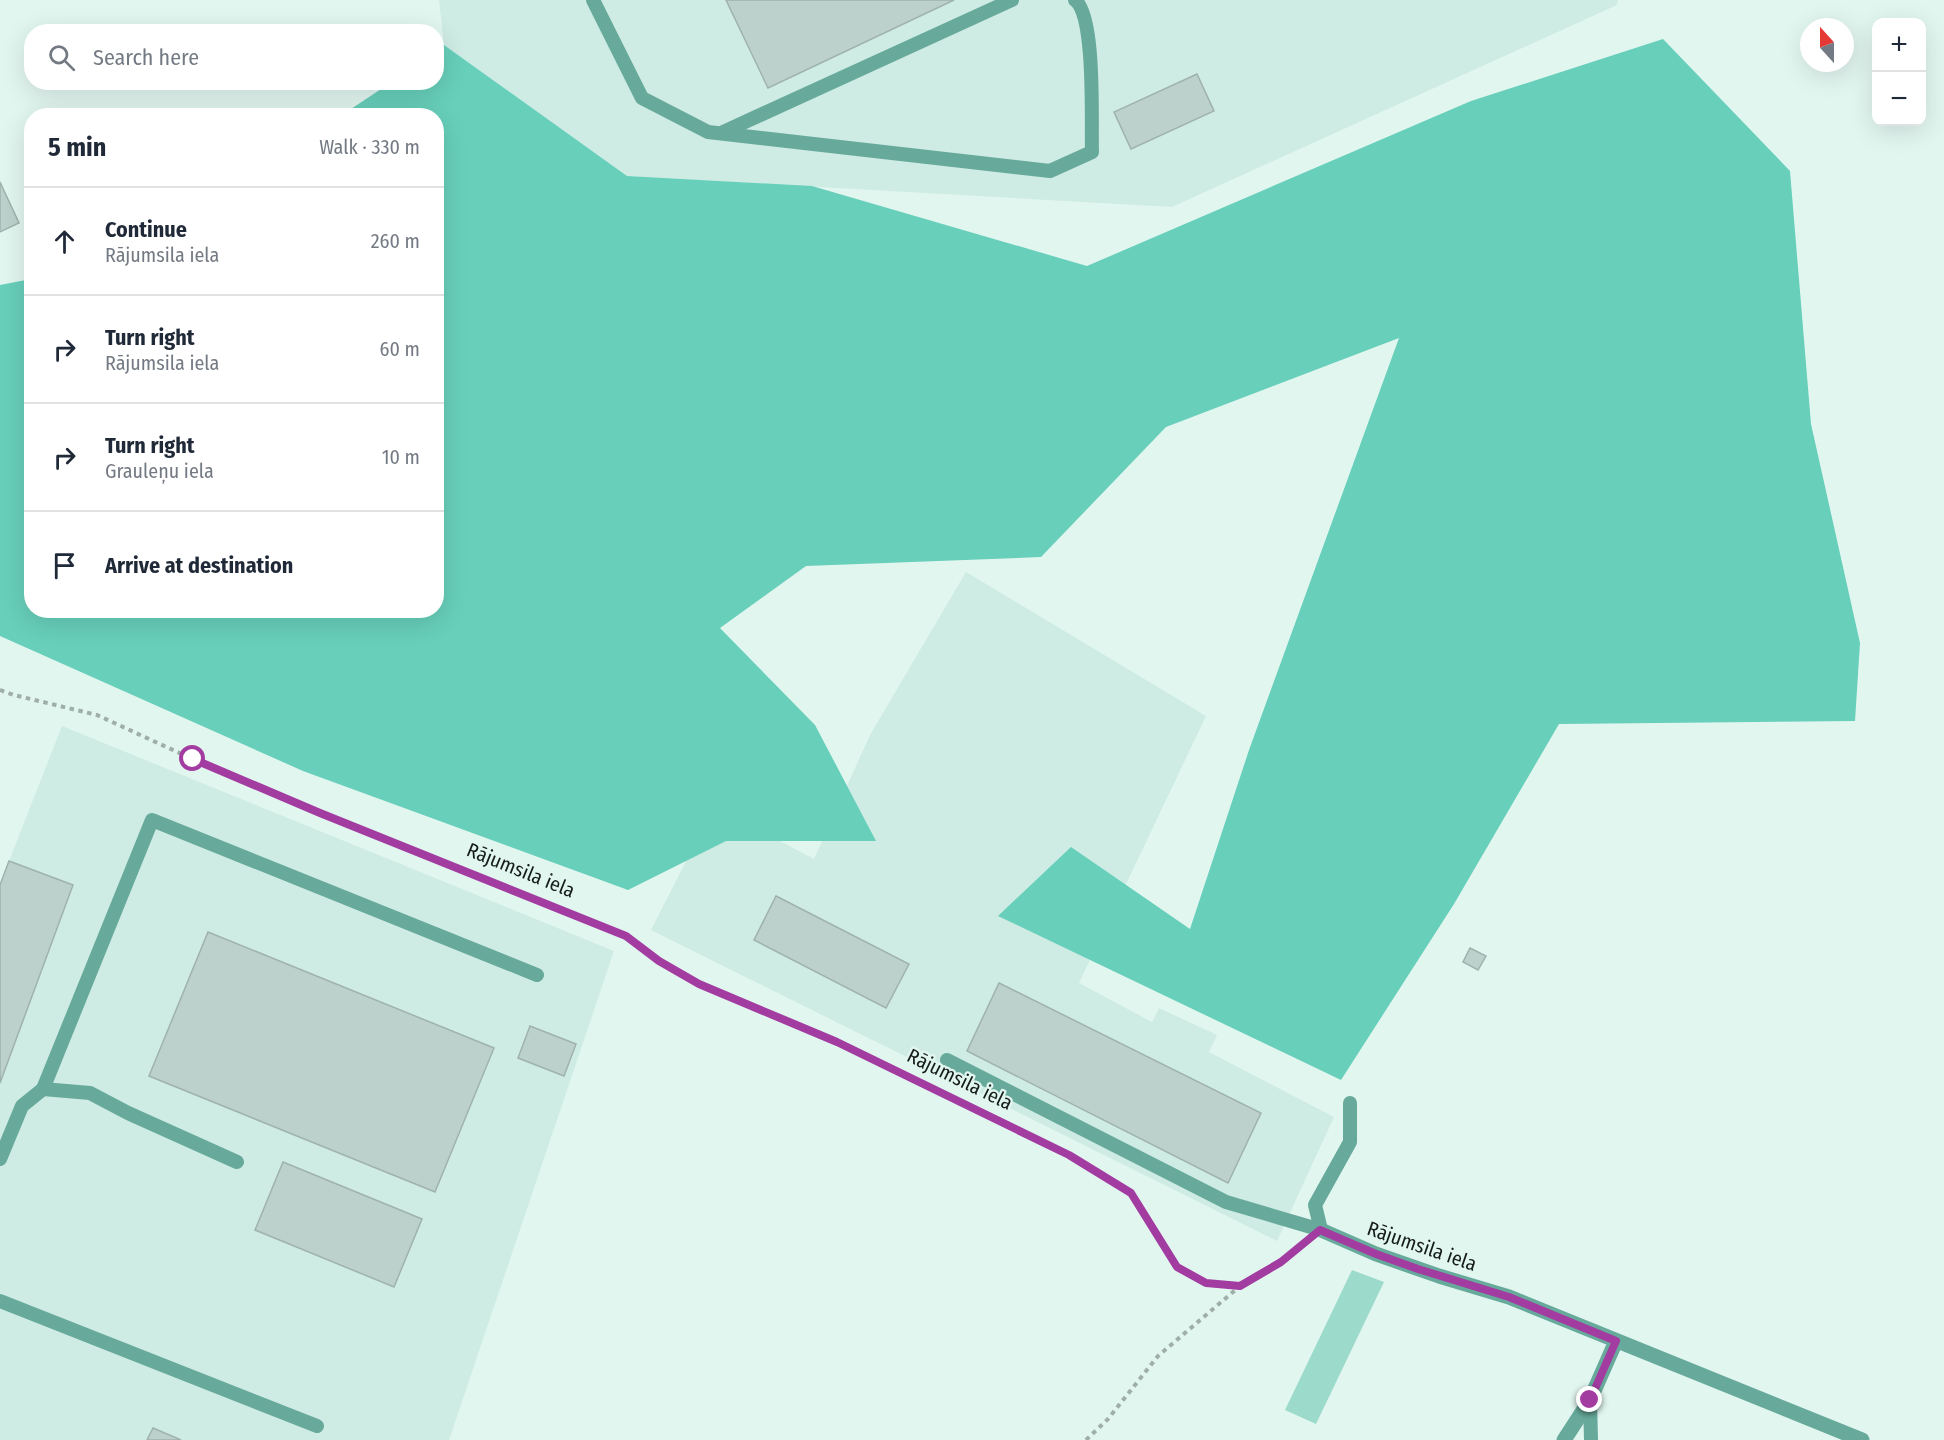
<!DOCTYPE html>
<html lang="en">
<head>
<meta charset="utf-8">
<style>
  :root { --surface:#fff; --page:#f2f2f3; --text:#1f2937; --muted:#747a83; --line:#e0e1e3 }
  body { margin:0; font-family:"Fira Sans Condensed",sans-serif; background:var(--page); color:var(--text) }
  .controls { position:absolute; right:18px; top:18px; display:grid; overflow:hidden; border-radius:12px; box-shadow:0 6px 24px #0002 }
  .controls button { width:54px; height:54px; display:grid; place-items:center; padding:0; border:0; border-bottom:2px solid var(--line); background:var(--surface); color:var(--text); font:30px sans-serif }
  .compass { position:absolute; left:1800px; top:18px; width:54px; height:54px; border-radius:50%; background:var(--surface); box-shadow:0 6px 24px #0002; rotate:339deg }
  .stop { position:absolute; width:18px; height:18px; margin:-14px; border:4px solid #a23ca1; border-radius:50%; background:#fff }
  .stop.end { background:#a23ca1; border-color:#fff; box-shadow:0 2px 6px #0008 }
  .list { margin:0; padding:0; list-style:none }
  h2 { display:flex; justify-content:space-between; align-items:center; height:78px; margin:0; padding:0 24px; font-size:26px }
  h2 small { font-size:20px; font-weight:400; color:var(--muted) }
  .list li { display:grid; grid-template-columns:39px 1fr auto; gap:18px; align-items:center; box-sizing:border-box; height:108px; padding:0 24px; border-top:2px solid var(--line) }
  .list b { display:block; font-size:22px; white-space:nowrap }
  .list p { margin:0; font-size:20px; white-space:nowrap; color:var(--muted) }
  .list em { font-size:20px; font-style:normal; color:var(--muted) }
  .icon { flex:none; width:33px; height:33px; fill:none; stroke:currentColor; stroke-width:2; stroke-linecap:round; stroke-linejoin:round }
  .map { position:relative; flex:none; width:1944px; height:1440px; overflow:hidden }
  .search { position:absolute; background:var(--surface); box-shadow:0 6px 24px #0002; left:24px; top:24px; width:420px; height:66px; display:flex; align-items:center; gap:15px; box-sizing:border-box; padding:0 21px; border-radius:24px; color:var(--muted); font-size:22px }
  .panel { position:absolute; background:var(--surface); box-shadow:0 6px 24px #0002; left:24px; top:108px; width:420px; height:510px; border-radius:24px }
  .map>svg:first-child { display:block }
  .built { fill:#ceebe4 }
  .green { fill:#9cdacb }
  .forest { fill:#67cfba }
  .building { fill:#bdd1cc; stroke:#9fb2ad; stroke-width:1.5 }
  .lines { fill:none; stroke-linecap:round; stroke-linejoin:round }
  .path { stroke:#9faeaa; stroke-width:4; stroke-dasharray:4.5 4.5; stroke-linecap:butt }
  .service { stroke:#67aa9b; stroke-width:14 }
  .minor { stroke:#67aa9b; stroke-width:15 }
  .route { stroke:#a23ca1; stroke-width:8 }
  .labels { text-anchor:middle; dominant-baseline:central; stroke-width:4.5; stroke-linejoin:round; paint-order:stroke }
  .street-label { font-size:20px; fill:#151c1a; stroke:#e2f6f0 }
</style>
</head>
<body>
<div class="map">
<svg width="1944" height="1440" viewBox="0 0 1944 1440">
  <rect width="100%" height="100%" fill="#e2f6f0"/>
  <g class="built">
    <path d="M439,0H1618L1617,5L1172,207L627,176L444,45Z"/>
    <path d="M966,572L1206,716L1079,983L1152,1022L1159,1008L1217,1035L1209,1052L1334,1117L1277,1241L651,930L714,806L814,859L870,735Z"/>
    <path d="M62,726L614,951L449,1440H0V884Z"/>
  </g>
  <path class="green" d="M1352,1270L1384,1282L1316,1424L1285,1410Z"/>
  <path class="forest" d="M1663,39L1790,171L1811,424L1860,643L1855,721L1559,724L1454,904L1341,1080L998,916L1071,847L1190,929L1249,750L1399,338L1166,427L1041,557L806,566L720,628L815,725L876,841H726L628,890L303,771L0,636V285L31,279L32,610H436V116L342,115L390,83L436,82L437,50L444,45L627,176L812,186L1087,266L1471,101Z"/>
  <g class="building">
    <path d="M726,0H954L768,88Z"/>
    <path d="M1197,74L1214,111L1131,149L1114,112Z"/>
    <path d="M0,182L19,223L0,232Z"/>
    <path d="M9,861L73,885L0,1083V885Z"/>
    <path d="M776,896L909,964L886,1008L754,940Z"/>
    <path d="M208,932L494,1048L435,1192L149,1076Z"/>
    <path d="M1470,948L1486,956L1478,970L1463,962Z"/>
    <path d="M999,983L1261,1113L1228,1183L967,1051Z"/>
    <path d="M530,1026L576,1044L564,1076L518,1058Z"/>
    <path d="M283,1162L422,1219L394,1287L255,1230Z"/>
    <path d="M153,1428L181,1440H147Z"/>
  </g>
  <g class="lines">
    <g class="path">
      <path d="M0,690L14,695L97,715L212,768L626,936L659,961L699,984L837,1042L1069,1155L1131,1193L1177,1267L1206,1283L1240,1286L1281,1262L1299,1248"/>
      <path d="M1086,1440L1108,1419L1158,1356L1240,1286"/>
    </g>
    <g class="service">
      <path d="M593,0L642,98L708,132L1050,171L1092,152C1091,123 1096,16 1075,0"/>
      <path d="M723,132L1012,0"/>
      <path d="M947,1060L1226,1202L1321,1230"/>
      <path d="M43,1089L152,820L537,975"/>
      <path d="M0,1159L22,1106L43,1089L90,1093L128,1113L237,1162"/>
      <path d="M1321,1230L1315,1205L1350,1142V1103"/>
      <path d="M0,1301L317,1426"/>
      <path d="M1590,1400L1591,1440"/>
    </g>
    <g class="minor">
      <path d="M1321,1230L1376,1254L1439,1276L1509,1297L1862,1440"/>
      <path d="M1564,1440L1590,1400L1616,1341"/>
    </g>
  </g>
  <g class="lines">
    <path class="route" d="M193,759L320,813L626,936L659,961L699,984L837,1042L1069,1155L1131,1193L1177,1267L1206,1283L1240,1286L1281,1262L1320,1230L1376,1254L1418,1269L1509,1297L1616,1341L1590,1400"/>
  </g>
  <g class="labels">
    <g class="street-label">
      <text transform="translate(521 870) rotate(22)">Rājumsila iela</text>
      <text transform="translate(960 1079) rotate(26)">Rājumsila iela</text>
      <text transform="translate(1422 1246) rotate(19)">Rājumsila iela</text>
    </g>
  </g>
</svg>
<div class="controls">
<button>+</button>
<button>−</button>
</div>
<svg class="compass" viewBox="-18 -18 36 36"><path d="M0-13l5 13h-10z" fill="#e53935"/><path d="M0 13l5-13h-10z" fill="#747a83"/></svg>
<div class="stop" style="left:193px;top:759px"></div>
<div class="stop end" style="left:1590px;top:1400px"></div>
<div class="search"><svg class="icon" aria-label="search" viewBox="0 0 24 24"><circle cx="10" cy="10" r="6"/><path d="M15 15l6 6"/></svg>Search here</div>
<section class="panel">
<h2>5 min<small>Walk · 330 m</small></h2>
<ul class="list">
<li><svg class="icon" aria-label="ahead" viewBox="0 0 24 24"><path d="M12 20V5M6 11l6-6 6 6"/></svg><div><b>Continue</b><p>Rājumsila iela</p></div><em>260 m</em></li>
<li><svg class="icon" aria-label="right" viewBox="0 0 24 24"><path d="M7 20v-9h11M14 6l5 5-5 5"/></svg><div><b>Turn right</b><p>Rājumsila iela</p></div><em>60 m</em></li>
<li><svg class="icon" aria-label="right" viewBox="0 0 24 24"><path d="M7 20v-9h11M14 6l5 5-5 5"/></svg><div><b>Turn right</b><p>Grauleņu iela</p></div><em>10 m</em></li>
<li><svg class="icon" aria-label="arrive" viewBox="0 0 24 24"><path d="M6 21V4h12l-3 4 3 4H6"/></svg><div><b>Arrive at destination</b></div></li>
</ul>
</section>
</div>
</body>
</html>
